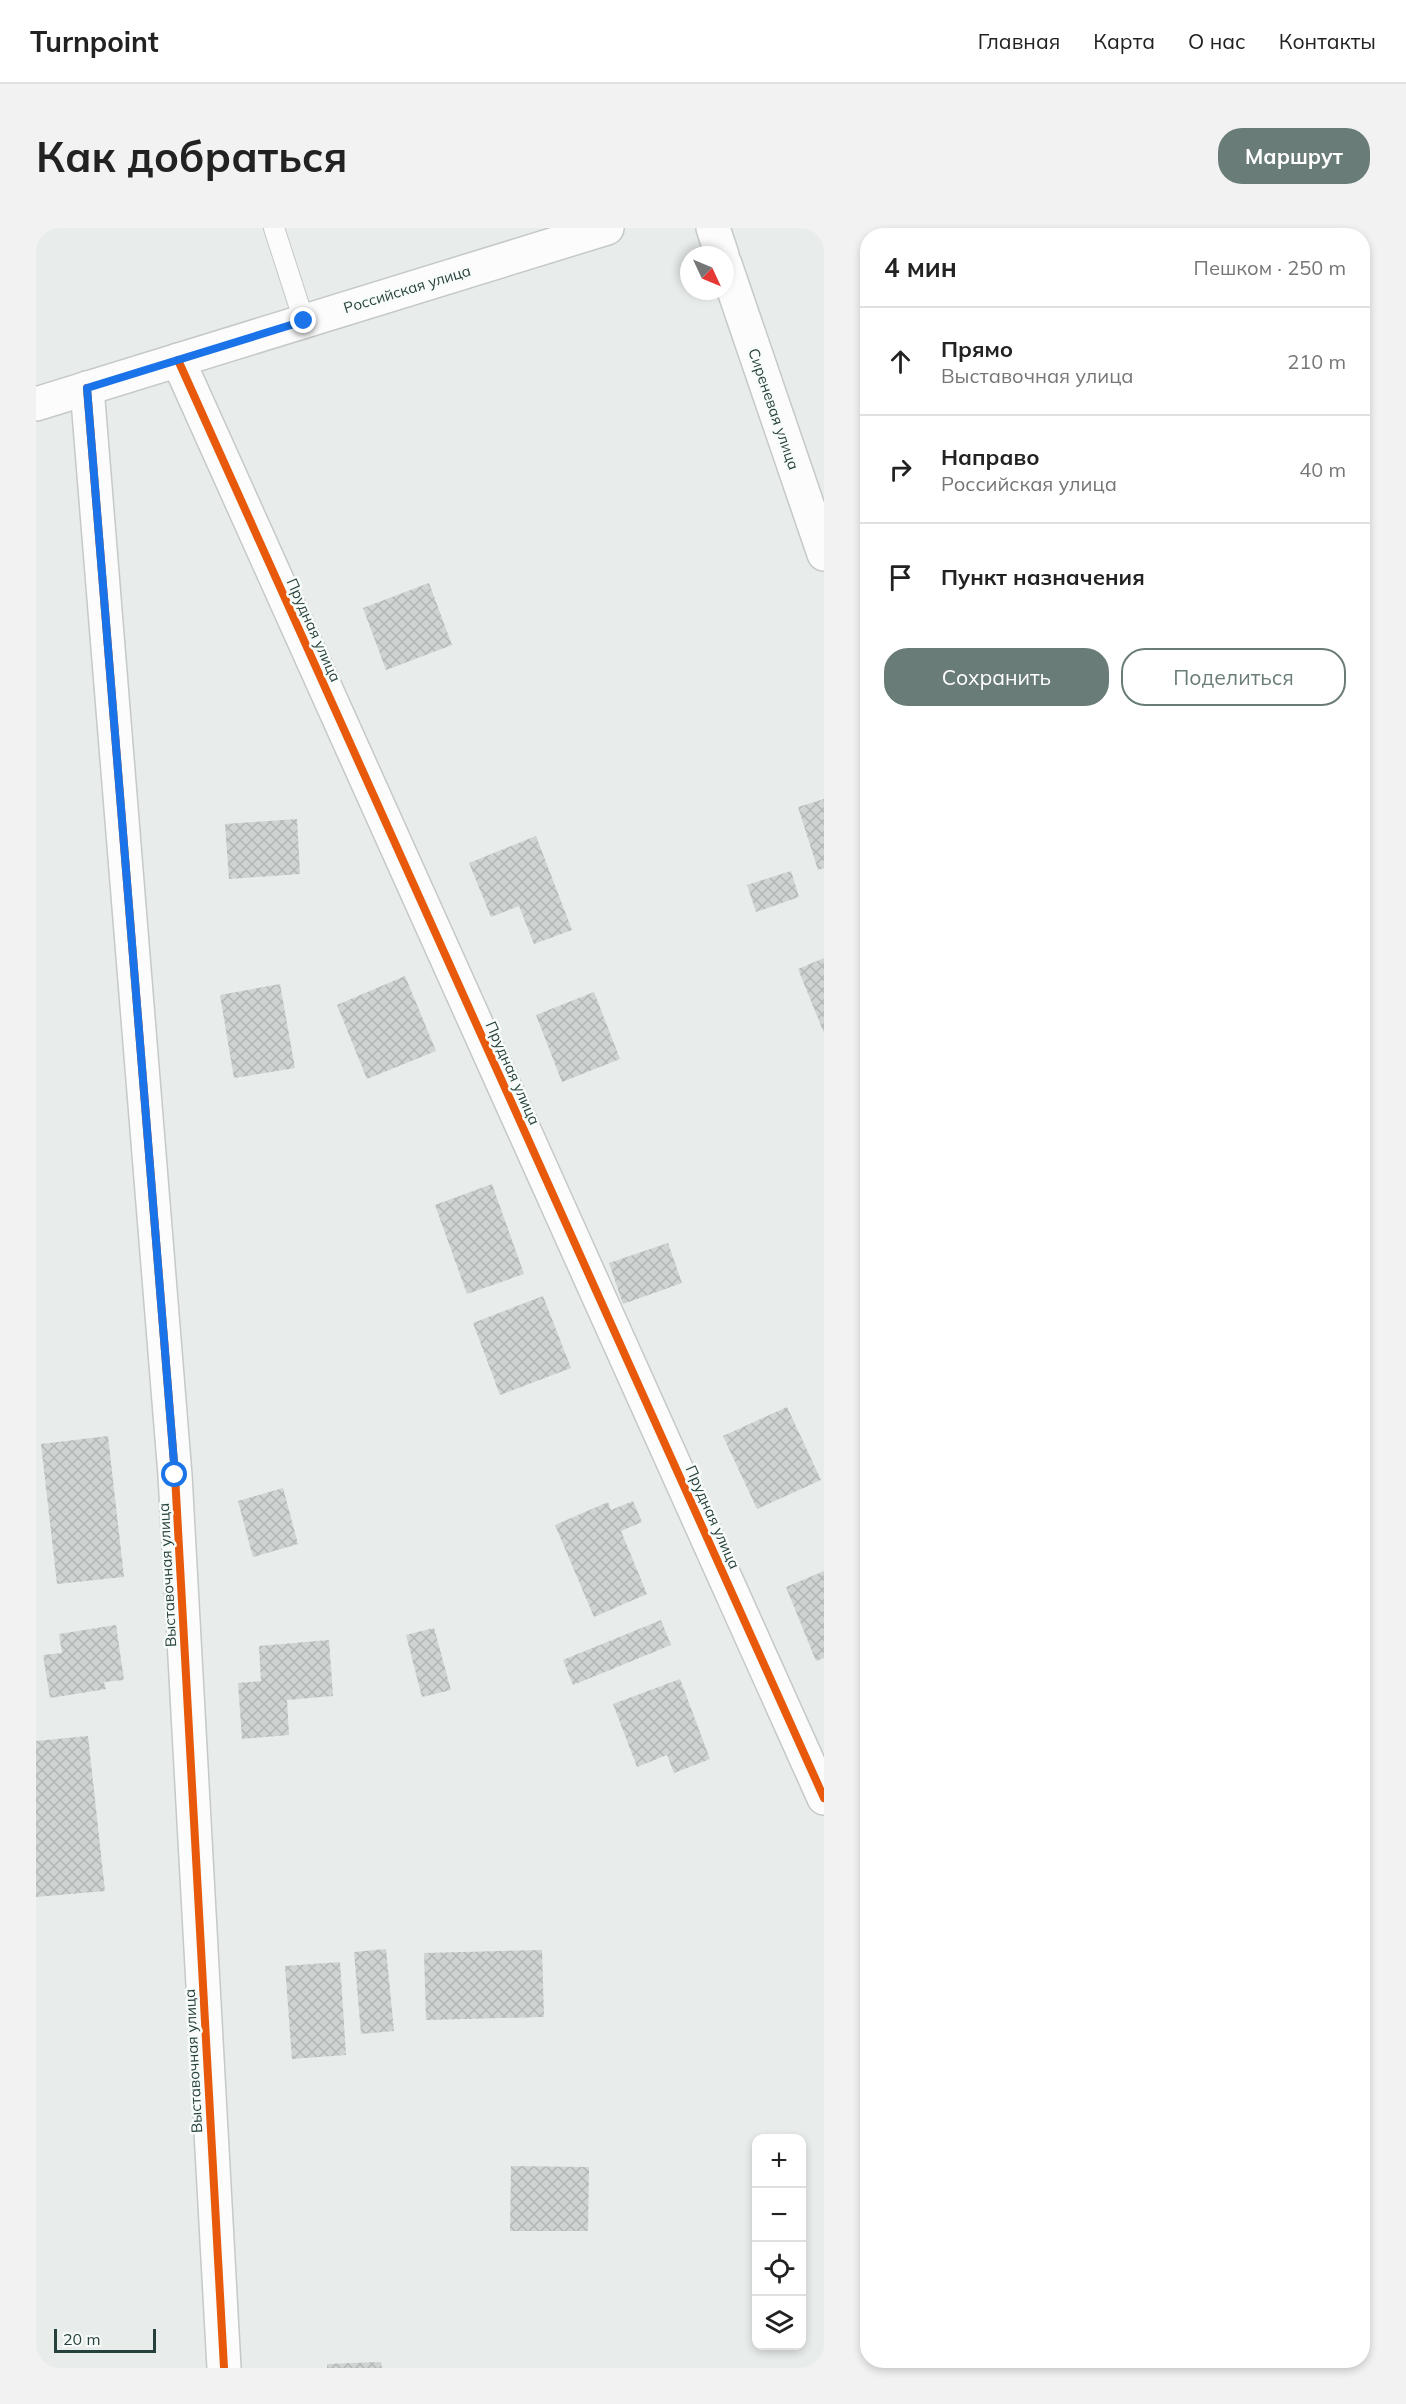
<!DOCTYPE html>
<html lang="ru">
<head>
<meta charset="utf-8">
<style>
  :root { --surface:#fff; --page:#f2f2f2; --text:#222; --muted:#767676; --line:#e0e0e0; --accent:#6a7c78 }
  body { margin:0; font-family:Mulish,sans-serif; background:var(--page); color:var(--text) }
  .controls { position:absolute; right:18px; bottom:18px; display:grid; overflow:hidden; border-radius:12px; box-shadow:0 3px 9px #0003 }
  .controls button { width:54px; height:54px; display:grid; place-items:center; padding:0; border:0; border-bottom:2px solid var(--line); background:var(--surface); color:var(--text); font:30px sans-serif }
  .compass { position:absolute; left:644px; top:18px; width:54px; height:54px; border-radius:50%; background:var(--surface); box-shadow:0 3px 9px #0003; rotate:134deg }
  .scale { position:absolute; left:18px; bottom:15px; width:102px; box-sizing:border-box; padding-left:6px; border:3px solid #26403b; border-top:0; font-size:16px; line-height:21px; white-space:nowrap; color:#26403b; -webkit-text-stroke:4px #f7fbf9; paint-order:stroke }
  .stop { position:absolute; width:18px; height:18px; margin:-14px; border:4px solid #1a73e8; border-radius:50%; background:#fff }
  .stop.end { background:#1a73e8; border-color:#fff; box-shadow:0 2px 6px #0008 }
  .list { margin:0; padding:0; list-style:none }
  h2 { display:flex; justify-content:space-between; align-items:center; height:78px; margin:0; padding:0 24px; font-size:26px }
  h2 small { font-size:20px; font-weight:400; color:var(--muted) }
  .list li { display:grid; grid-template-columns:39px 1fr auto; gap:18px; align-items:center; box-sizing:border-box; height:108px; padding:0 24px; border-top:2px solid var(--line) }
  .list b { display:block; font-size:22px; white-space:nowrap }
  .list p { margin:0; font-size:20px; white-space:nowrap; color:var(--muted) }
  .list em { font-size:20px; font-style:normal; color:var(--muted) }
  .actions { display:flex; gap:12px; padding:18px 24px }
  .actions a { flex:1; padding:14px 0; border:2px solid var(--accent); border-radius:24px; text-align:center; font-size:21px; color:var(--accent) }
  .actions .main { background:var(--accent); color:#fff }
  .icon { flex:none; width:33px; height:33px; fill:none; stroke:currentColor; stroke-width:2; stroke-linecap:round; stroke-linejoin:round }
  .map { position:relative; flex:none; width:788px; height:2140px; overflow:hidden; border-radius:24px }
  header { display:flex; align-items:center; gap:36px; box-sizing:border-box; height:84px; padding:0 30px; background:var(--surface); border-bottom:2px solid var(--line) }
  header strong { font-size:28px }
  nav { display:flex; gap:33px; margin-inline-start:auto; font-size:21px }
  .intro { display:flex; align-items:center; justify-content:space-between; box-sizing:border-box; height:144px; padding:0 36px }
  h1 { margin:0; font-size:42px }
  .button { padding:15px 27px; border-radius:24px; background:var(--accent); color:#fff; font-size:21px; font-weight:700 }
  main { display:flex; gap:36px; padding:0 36px }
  aside { flex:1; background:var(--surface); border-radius:24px; box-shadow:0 3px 9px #0003 }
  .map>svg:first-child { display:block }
  .building { fill:url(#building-cross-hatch) }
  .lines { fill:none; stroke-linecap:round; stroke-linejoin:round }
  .lane-casing { stroke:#c5c9c8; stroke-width:22 }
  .street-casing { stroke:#c5c9c8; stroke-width:36 }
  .lane { stroke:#fcfcfc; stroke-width:20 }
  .street { stroke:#fcfcfc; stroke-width:33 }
  .cycleway-casing { stroke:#f7fbf9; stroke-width:11 }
  .cycleway { stroke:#e8590c; stroke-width:8 }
  .route { stroke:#1a73e8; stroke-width:8 }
  .labels { text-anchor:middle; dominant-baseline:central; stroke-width:5; stroke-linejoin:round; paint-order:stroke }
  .street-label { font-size:15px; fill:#26403b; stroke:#f7fbf9 }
</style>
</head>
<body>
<header>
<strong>Turnpoint</strong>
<nav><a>Главная</a><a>Карта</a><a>О нас</a><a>Контакты</a></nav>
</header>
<div class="intro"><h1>Как добраться</h1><a class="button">Маршрут</a></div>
<main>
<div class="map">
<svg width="788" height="2140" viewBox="0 0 788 2140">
  <defs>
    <pattern id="building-cross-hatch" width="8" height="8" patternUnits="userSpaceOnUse" patternTransform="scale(1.5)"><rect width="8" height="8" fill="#cfd3d2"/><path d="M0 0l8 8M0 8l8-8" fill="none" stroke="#b2b6b5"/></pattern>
  </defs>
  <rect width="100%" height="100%" fill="#e8ecea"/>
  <g class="building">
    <path d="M393,355L416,417L350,442L327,380Z"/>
    <path d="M788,571V640L782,642L762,579Z"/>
    <path d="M261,591L264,646L193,651L189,596Z"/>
    <path d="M500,608L536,702L498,716L483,678L455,689L433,635Z"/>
    <path d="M755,643L763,669L720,684L711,657Z"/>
    <path d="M788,730V805L762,741Z"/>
    <path d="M369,748L400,823L331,851L301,777Z"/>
    <path d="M244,756L259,840L198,850L184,767Z"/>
    <path d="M558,764L584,831L526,854L500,787Z"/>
    <path d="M456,956L488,1046L431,1066L399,977Z"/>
    <path d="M632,1015L646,1055L587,1076L573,1035Z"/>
    <path d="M507,1068L535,1140L464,1167L437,1095Z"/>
    <path d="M751,1179L785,1252L721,1281L687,1208Z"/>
    <path d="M72,1208L88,1349L21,1356L5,1216Z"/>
    <path d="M247,1260L262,1316L217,1329L202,1273Z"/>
    <path d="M597,1273L606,1294L585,1303L611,1366L558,1389L519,1297L572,1274L575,1282Z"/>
    <path d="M788,1343V1430L780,1433L750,1359Z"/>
    <path d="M625,1392L635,1417L537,1457L527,1432Z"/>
    <path d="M80,1397L88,1452L68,1454L70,1461L14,1470L7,1427L26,1425L23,1406Z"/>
    <path d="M398,1400L415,1462L386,1469L370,1407Z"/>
    <path d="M293,1412L297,1468L251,1472L253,1507L206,1511L202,1455L225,1453L223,1418Z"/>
    <path d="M644,1451L674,1531L638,1545L631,1527L601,1539L577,1476Z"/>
    <path d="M52,1508L69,1663L0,1669V1513Z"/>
    <path d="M350,1721L358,1803L325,1806L318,1724Z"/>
    <path d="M506,1722L508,1789L390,1792L388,1725Z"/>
    <path d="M304,1734L310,1827L256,1831L249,1738Z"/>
    <path d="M475,1938L553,1939L552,2003H474Z"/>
    <path d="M345,2134L346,2140H291V2136Z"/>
  </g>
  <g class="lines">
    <defs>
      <path id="lane" d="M238,0L268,93"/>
      <g id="street">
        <path d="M677,0L686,27"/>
        <path d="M689,36L788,326"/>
        <path d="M142,132L788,1570"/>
        <path d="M51,160L139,1247L188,2140"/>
        <path d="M0,176L571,0"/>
      </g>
    </defs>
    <use href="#lane" class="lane-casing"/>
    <use href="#street" class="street-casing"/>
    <use href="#lane" class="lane"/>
    <use href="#street" class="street"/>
    <defs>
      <g id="cycleway">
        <path d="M142,132L788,1570"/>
        <path d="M51,160L139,1247L188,2140"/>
      </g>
    </defs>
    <use href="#cycleway" class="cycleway-casing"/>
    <use href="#cycleway" class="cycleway"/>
  </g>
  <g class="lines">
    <path class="route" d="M139,1247L51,160L268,93"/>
  </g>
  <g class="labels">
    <g class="street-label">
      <text transform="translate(371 61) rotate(-17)">Российская улица</text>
      <text transform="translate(738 181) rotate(71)">Сиреневая улица</text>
      <text transform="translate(278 402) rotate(66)">Прудная улица</text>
      <text transform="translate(477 845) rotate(66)">Прудная улица</text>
      <text transform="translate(677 1289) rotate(66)">Прудная улица</text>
      <text transform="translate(131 1347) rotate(-93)">Выставочная улица</text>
      <text transform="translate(157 1833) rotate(-93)">Выставочная улица</text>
    </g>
  </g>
</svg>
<div class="controls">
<button>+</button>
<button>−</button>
<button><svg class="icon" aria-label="locate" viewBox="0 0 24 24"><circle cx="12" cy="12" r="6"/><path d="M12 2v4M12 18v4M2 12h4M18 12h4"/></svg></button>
<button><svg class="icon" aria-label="layers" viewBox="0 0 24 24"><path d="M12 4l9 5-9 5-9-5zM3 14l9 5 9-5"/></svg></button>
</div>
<svg class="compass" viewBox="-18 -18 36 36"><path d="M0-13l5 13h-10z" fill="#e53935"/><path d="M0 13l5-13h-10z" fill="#767676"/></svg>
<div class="scale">20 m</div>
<div class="stop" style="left:139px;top:1247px"></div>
<div class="stop end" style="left:268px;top:93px"></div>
</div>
<aside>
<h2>4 мин<small>Пешком · 250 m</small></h2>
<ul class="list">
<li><svg class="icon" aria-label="ahead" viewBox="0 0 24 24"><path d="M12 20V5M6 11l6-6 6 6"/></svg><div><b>Прямо</b><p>Выставочная улица</p></div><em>210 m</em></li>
<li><svg class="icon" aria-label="right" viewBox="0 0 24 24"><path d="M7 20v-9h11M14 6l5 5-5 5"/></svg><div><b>Направо</b><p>Российская улица</p></div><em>40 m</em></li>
<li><svg class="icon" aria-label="arrive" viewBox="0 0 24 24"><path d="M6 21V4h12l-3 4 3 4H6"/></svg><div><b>Пункт назначения</b></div></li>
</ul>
<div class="actions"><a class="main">Сохранить</a><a>Поделиться</a></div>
</aside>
</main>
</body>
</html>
